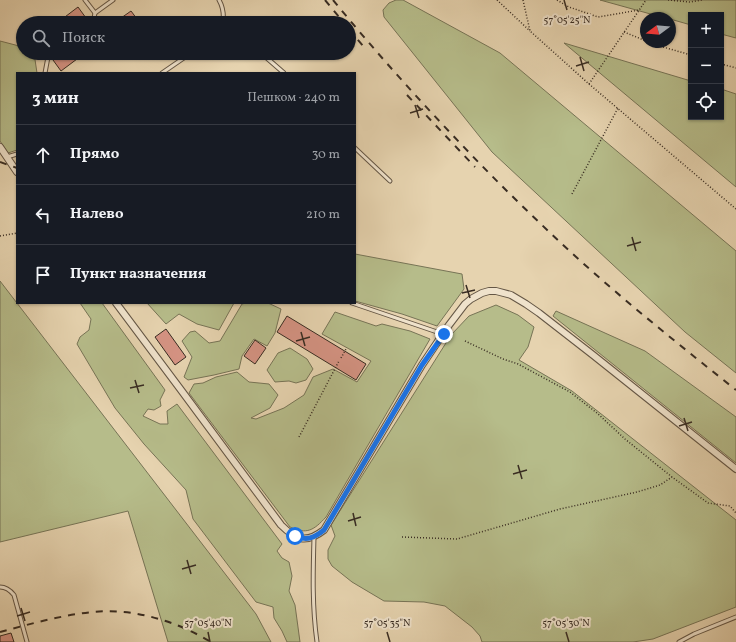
<!DOCTYPE html>
<html lang="ru">
<head>
<meta charset="utf-8">
<style>
  :root { --surface:#171b24; --page:#242831; --text:#f1f3f6; --muted:#9ea1a6; --line:#363941 }
  body { margin:0; font-family:Vollkorn,serif; background:var(--page); color:var(--text) }
  .controls { position:absolute; right:12px; top:12px; display:grid; overflow:hidden; border-radius:0px; box-shadow:0 1px 3px #0004 }
  .controls button { width:36px; height:36px; display:grid; place-items:center; padding:0; border:0; border-bottom:1px solid var(--line); background:var(--surface); color:var(--text); font:20px sans-serif }
  .compass { position:absolute; left:640px; top:12px; width:36px; height:36px; border-radius:50%; background:var(--surface); box-shadow:0 1px 3px #0004; rotate:254deg }
  .stop { position:absolute; width:12px; height:12px; margin:-9px; border:3px solid #1a73e8; border-radius:50%; background:#fff }
  .stop.end { background:#1a73e8; border-color:#fff; box-shadow:0 1px 4px #0008 }
  .list { margin:0; padding:0; list-style:none }
  h2 { display:flex; justify-content:space-between; align-items:center; height:52px; margin:0; padding:0 16px; font-size:17px }
  h2 small { font-size:13px; font-weight:400; color:var(--muted) }
  .list li { display:grid; grid-template-columns:26px 1fr auto; gap:12px; align-items:center; box-sizing:border-box; height:60px; padding:0 16px; border-top:1px solid var(--line) }
  .list b { display:block; font-size:15px; white-space:nowrap }
  .list em { font-size:13px; font-style:normal; color:var(--muted) }
  .icon { flex:none; width:22px; height:22px; fill:none; stroke:currentColor; stroke-width:2; stroke-linecap:round; stroke-linejoin:round }
  .map { position:relative; flex:none; width:736px; height:642px; overflow:hidden }
  .search { position:absolute; background:var(--surface); box-shadow:0 1px 3px #0004; left:16px; top:16px; width:340px; height:44px; display:flex; align-items:center; gap:10px; box-sizing:border-box; padding:0 14px; border-radius:22px; color:var(--muted); font-size:15px }
  .panel { position:absolute; background:var(--surface); box-shadow:0 1px 3px #0004; left:16px; top:72px; width:340px; height:232px; border-radius:0px }
  .map>svg:first-child { display:block }
  .green { fill:#b6bc8a; stroke:#777456 }
  .building { fill:#d59383; stroke:#382c22 }
  .lines { fill:none; stroke-linecap:round; stroke-linejoin:round }
  .service-casing { stroke:#645645; stroke-width:5 }
  .minor-casing { stroke:#645645; stroke-width:8 }
  .path { stroke:#382c22; stroke-width:1.5; stroke-dasharray:1 2; stroke-linecap:butt }
  .service { stroke:#efe2cb; stroke-width:3 }
  .minor { stroke:#efe2cb; stroke-width:6 }
  .rail { stroke:#382c22; stroke-width:2; stroke-dasharray:7 7; stroke-linecap:butt }
  .route { stroke:#1a73e8; stroke-width:5 }
  .ticks { fill:none; stroke:#382c22; stroke-width:1.5 }
  .ticks-label { font-size:10px; text-anchor:middle; fill:#382c22; stroke:#efe2cb; stroke-width:4; stroke-linejoin:round; paint-order:stroke }
</style>
</head>
<body>
<div class="map">
<svg width="736" height="642" viewBox="0 0 736 642">
  <rect width="100%" height="100%" fill="#e6d3af"/>
  <filter id="stains"><feTurbulence type="fractalNoise" baseFrequency=".005" numOctaves="4"/><feColorMatrix values="0 0 0 0 .2 0 0 0 0 .09 0 0 0 0 .02 0 0 0 .5 -.17"/></filter>
  <radialGradient id="worn" r=".72"><stop offset=".6" stop-color="#630" stop-opacity="0"/><stop offset="1" stop-color="#630" stop-opacity=".3"/></radialGradient>
  <g class="green">
    <path d="M396,0H403L500,53L736,251V373L685,332L492,152L384,17L383,10L389,3Z"/>
    <path d="M600,0H736V38L721,34V15H691V25L670,19V18H665Z"/>
    <path d="M0,41L23,47V53H34L37,73H17V150L8,153L0,141Z"/>
    <path d="M564,43L691,81V117H721V89L736,94V187Z"/>
    <path d="M355,254L462,274L464,289L437,326L402,314L355,301Z"/>
    <path d="M0,281L256,614L271,642H168L128,511L0,542Z"/>
    <path d="M80,303H102L165,390L160,400L161,406L154,410L148,409L143,416L160,424H168L167,411L177,404L282,544L277,551L282,558L289,562L292,576L289,591L295,605L300,642H287L282,631L274,618L273,607L256,602L193,519L186,490L144,444L115,408L77,344L80,337L89,330L91,319Z"/>
    <path d="M147,303H234L219,330L197,324L179,314L166,324Z"/>
    <path d="M246,303H268L281,309L275,333L267,346L254,339L242,356L239,369L214,375L188,380L184,377L192,357L182,341L190,332L195,331L209,343L220,341L242,304Z"/>
    <path d="M496,305L518,315L534,327L528,347L519,360L572,391L736,520V607L653,639L633,642H482L480,636L472,627L445,606L424,602L384,601L352,582L332,566L328,559V550L335,536L331,525L451,335L469,316Z"/>
    <path d="M556,311L645,351L736,417V463L553,316Z"/>
    <path d="M335,312L376,326L382,324L410,331L430,339L326,517C314,530 307,535 290,527L189,393L194,384L203,383L216,377L237,372L249,382L269,384L278,395L270,408L251,418L256,419L284,408L304,395L313,377L333,369L357,382L371,361L322,334Z"/>
    <path d="M290,348L307,359L313,369L306,380L296,383L289,381L275,382L267,370L278,353Z"/>
  </g>
  <g class="building">
    <path d="M78,7L86,18L79,23H57Z"/>
    <path d="M131,11L140,23H114Z"/>
    <path d="M64,53H85L61,71L53,60Z"/>
    <path d="M287,316L366,364L356,380L277,332Z"/>
    <path d="M166,329L186,357L175,365L155,337Z"/>
    <path d="M255,340L266,348L255,364L244,356Z"/>
    <path d="M11,633L14,642H0V636Z"/>
  </g>
  <g class="lines">
    <defs>
      <g id="service">
        <path d="M85,0L95,13L93,23"/>
        <path d="M219,0C223,7 224,15 223,23"/>
        <path d="M95,13L113,0"/>
        <path d="M261,53L284,73"/>
        <path d="M45,73L48,57L54,53"/>
        <path d="M162,73L191,53"/>
        <path d="M355,148L390,181"/>
        <path d="M7,157L17,154"/>
        <path d="M352,303L443,334"/>
        <path d="M314,537C313,572 312,607 317,642"/>
        <path d="M0,587C6,587 10,590 14,595L27,642"/>
        <path d="M679,642L694,634L736,617"/>
      </g>
      <g id="minor">
        <path d="M0,147L17,172"/>
        <path d="M116,303L181,390L281,525C296,540 306,544 324,530L422,365L449,325L465,304L471,299L482,293L489,291H496L511,295L526,304L539,313L593,355L736,469"/>
      </g>
    </defs>
    <use href="#service" class="service-casing"/>
    <use href="#minor" class="minor-casing"/>
    <g class="path">
      <path d="M497,0L530,31"/>
      <path d="M523,0L530,31L589,84L736,209"/>
      <path d="M557,0L569,7L598,17L639,10"/>
      <path d="M668,0L690,2L702,0"/>
      <path d="M624,32L646,41"/>
      <path d="M649,42L663,47L691,55"/>
      <path d="M721,64L736,68"/>
      <path d="M589,84L646,0"/>
      <path d="M572,194L618,108"/>
      <path d="M0,236L17,233"/>
      <path d="M465,341L503,359L518,364L570,392L597,413L625,439L672,477L708,503L730,506L736,513"/>
      <path d="M341,358L346,349"/>
      <path d="M299,437L339,361"/>
      <path d="M402,537L457,539L560,509L637,492L660,485L672,477"/>
    </g>
    <use href="#service" class="service"/>
    <use href="#minor" class="minor"/>
    <g class="rail">
      <path d="M325,0L344,23"/>
      <path d="M333,0C374,50 417,98 461,144C494,179 528,212 562,244C618,296 677,343 736,390"/>
      <path d="M349,29L363,46"/>
      <path d="M407,95L475,167"/>
      <path d="M0,162L17,168"/>
      <path d="M0,632C30,624 62,615 93,612C134,608 176,621 211,642"/>
    </g>
  </g>
  <g class="lines">
    <path class="route" d="M295,536C307,541 314,538 324,530L422,365L444,334"/>
  </g>
  <path class="ticks" d="M564,0L567,10M580,57L584,71M576,66L589,62M415,105L419,118M410,113L423,109M632,237L636,251M627,246L641,242M466,285L470,298M462,293L475,290M301,332L305,346M296,341L310,337M135,380L139,393M130,388L144,385M684,418L688,431M679,426L692,422M518,465L522,479M513,474L527,470M353,513L356,526M348,521L361,517M187,560L191,574M182,569L196,565M21,608L25,621M17,616L30,612M208,632L210,642M387,632L390,642M566,632L569,642"/>
  <g class="ticks-label">
    <text x="567" y="23">57°05'25"N</text>
    <text x="208" y="626">57°05'40"N</text>
    <text x="387" y="626">57°05'35"N</text>
    <text x="566" y="626">57°05'30"N</text>
  </g>
  <rect width="100%" height="100%" filter="url(#stains)"/>
  <rect width="100%" height="100%" fill="url(#worn)"/>
</svg>
<div class="controls">
<button>+</button>
<button>−</button>
<button><svg class="icon" aria-label="locate" viewBox="0 0 24 24"><circle cx="12" cy="12" r="6"/><path d="M12 2v4M12 18v4M2 12h4M18 12h4"/></svg></button>
</div>
<svg class="compass" viewBox="-18 -18 36 36"><path d="M0-13l5 13h-10z" fill="#e53935"/><path d="M0 13l5-13h-10z" fill="#9ea1a6"/></svg>
<div class="stop" style="left:295px;top:536px"></div>
<div class="stop end" style="left:444px;top:334px"></div>
<div class="search"><svg class="icon" aria-label="search" viewBox="0 0 24 24"><circle cx="10" cy="10" r="6"/><path d="M15 15l6 6"/></svg>Поиск</div>
<section class="panel">
<h2>3 мин<small>Пешком · 240 m</small></h2>
<ul class="list">
<li><svg class="icon" aria-label="ahead" viewBox="0 0 24 24"><path d="M12 20V5M6 11l6-6 6 6"/></svg><div><b>Прямо</b></div><em>30 m</em></li>
<li><svg class="icon" aria-label="left" viewBox="0 0 24 24"><path d="M17 20v-9H6M10 6l-5 5 5 5"/></svg><div><b>Налево</b></div><em>210 m</em></li>
<li><svg class="icon" aria-label="arrive" viewBox="0 0 24 24"><path d="M6 21V4h12l-3 4 3 4H6"/></svg><div><b>Пункт назначения</b></div></li>
</ul>
</section>
</div>
</body>
</html>
